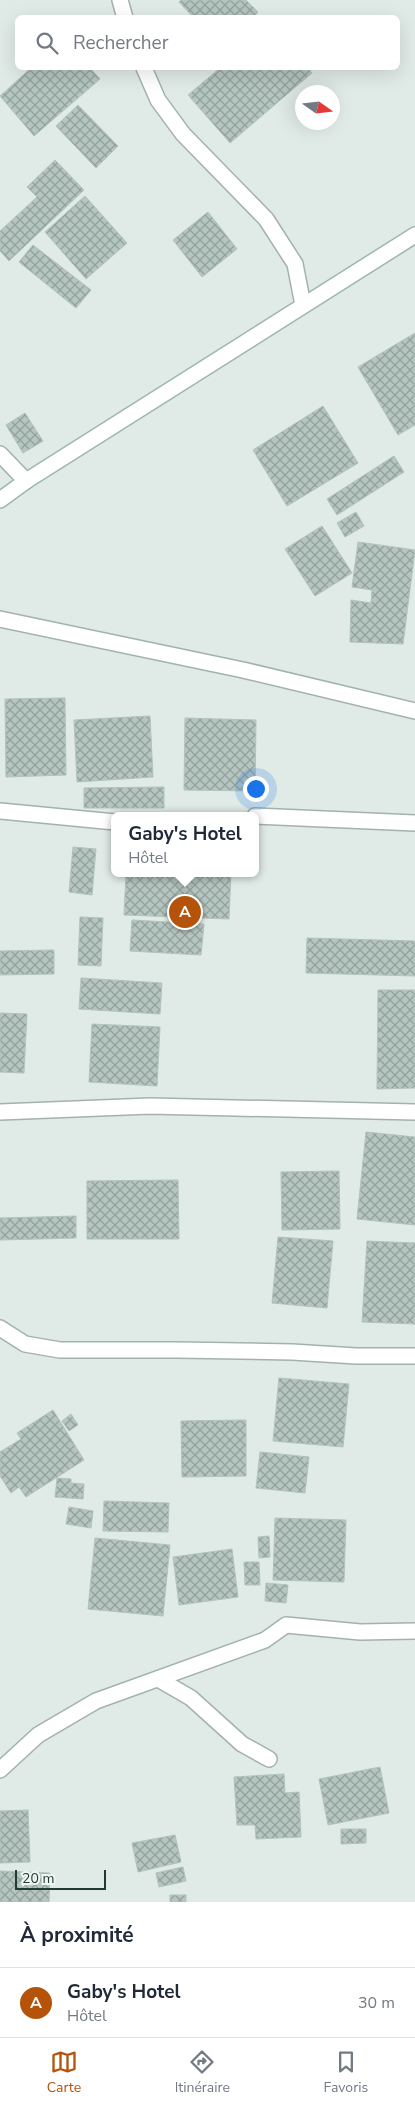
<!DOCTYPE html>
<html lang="fr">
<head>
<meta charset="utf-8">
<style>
  :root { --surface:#fff; --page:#f2f2f3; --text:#1f2937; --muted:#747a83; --line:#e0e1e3; --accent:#b45309 }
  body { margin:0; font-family:"Nunito Sans",sans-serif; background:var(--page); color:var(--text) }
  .compass { position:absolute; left:295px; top:85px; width:45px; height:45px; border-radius:50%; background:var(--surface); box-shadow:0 5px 20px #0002; rotate:104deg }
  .scale { position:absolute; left:15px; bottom:12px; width:91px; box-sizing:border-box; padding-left:5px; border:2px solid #213a33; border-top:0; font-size:14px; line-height:18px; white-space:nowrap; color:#213a33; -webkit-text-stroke:4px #f0f7f3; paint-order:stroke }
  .you { position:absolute; left:255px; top:788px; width:18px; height:18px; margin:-12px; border:4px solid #fff; border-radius:50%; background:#1a73e8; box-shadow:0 0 0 8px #1a73e833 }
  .badge { display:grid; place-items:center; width:32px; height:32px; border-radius:50%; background:var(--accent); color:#fff; font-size:16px; font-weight:700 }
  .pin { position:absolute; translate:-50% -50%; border:2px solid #fff; box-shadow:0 1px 5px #0006 }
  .popup { position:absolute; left:111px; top:812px; width:148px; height:65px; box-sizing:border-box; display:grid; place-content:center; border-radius:8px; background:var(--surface); filter:drop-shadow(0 1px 4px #0005); font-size:16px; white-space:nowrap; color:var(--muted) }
  .popup b { font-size:19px; color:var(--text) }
  .popup::after { content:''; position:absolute; left:50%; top:100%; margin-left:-10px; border:10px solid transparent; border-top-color:var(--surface) }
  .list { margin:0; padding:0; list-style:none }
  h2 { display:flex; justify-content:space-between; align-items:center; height:65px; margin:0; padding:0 20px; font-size:21px }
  h2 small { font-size:16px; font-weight:400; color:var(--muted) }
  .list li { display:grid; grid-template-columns:32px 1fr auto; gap:15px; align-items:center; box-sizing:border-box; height:70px; padding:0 20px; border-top:1px solid var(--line) }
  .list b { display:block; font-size:19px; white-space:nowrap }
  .list p { margin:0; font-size:16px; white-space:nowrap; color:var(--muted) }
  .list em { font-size:16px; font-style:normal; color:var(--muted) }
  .icon { flex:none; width:28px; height:28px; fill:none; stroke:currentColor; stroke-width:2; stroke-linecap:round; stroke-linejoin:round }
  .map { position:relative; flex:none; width:415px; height:1902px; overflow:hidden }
  .search { position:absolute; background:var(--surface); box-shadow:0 5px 20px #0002; left:15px; right:15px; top:15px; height:55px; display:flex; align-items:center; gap:12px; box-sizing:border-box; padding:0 18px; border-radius:8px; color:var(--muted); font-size:19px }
  .sheet { height:135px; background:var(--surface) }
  nav { display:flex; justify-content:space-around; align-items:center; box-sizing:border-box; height:70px; border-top:1px solid var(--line); background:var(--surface); font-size:14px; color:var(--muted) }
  nav a { display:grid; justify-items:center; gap:2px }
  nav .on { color:var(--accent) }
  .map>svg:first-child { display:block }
  .building { fill:url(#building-cross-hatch); stroke:#b2c3bd }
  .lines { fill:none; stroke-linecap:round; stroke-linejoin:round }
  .minor-casing { stroke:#a3b2ad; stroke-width:18 }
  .secondary-casing { stroke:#9fb6ae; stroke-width:18 }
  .minor { stroke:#fff; stroke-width:15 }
  .secondary { stroke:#fff; stroke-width:15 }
</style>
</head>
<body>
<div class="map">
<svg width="415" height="1902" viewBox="0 0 415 1902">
  <defs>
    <pattern id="building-cross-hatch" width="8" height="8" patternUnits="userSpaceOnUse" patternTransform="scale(1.25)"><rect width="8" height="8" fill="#b5c5bf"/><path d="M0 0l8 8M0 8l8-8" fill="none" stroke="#93a19c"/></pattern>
  </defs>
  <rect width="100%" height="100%" fill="#e0eae6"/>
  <g class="building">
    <path d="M181,0H246L258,12L253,18H194L179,2Z"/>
    <path d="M31,68H90L100,79L34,136L0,96Z"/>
    <path d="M220,68H308L312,73L230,143L188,95Z"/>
    <path d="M78,105L118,146L96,168L56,126Z"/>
    <path d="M55,160L84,190L9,261L0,251V231L37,197L27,187Z"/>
    <path d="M85,196L127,243L86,279L45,232Z"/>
    <path d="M208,212L237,249L202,277L173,240Z"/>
    <path d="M33,245L91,290L76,308L19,262Z"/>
    <path d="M415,333V425L398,435L358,367Z"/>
    <path d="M323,406L358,463L287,506L253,450Z"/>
    <path d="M25,413L43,441L23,453L6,425Z"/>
    <path d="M394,456L404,472L337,515L327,499Z"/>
    <path d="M356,512L364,526L345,537L337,523Z"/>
    <path d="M322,526L352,573L315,596L285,549Z"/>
    <path d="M358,542L415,550L403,644L350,642L351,600L371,603L372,590L352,587Z"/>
    <path d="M65,698L66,775L6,777L5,699Z"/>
    <path d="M150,716L153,777L77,782L74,720Z"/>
    <path d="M185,718L256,720L255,791L184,790Z"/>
    <path d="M164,787V808H84V788Z"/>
    <path d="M73,847L96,849L92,895L69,892Z"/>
    <path d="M126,873H231L229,919L124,915Z"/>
    <path d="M80,917L103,918L101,966L78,965Z"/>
    <path d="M132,920L204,924L201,955L130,951Z"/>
    <path d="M307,938L415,941V976L306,973Z"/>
    <path d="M54,950V974L0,975V951Z"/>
    <path d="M81,978L162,983L160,1014L79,1009Z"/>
    <path d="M378,990H415V1088L377,1089Z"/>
    <path d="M0,1013L27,1014L24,1073L0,1072Z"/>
    <path d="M92,1024L160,1027L157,1086L89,1082Z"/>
    <path d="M366,1132L415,1137V1225L357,1219Z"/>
    <path d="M339,1171L340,1229L282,1230L281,1172Z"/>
    <path d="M178,1180L179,1239H87V1181Z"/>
    <path d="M76,1216V1238L0,1240V1218Z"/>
    <path d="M278,1237L333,1241L327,1308L272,1303Z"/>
    <path d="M367,1241L415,1243V1324L362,1322Z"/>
    <path d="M279,1378L349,1384L343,1447L273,1441Z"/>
    <path d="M53,1410L84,1460L26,1497L19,1487L11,1493L0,1476V1452L21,1439L17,1433Z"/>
    <path d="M71,1414L78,1425L69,1431L62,1421Z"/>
    <path d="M246,1420V1476L182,1477L181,1421Z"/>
    <path d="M260,1452L309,1457L305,1493L256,1488Z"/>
    <path d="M57,1478L71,1479V1483L84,1484L83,1499L55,1497Z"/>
    <path d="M104,1501L169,1503L168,1532L103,1531Z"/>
    <path d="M69,1507L93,1511L91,1528L66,1524Z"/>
    <path d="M275,1518L346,1520L344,1582L273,1580Z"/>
    <path d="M269,1536L270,1557L259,1558L258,1537Z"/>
    <path d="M95,1538L170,1545L163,1616L88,1609Z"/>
    <path d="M232,1549L238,1597L179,1605L173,1557Z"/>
    <path d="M244,1562H259L260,1585H245Z"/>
    <path d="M266,1583L288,1585L286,1603L265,1601Z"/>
    <path d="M380,1767L389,1813L328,1825L319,1779Z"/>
    <path d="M284,1774L285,1793L299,1792L301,1837L256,1839L255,1825H237L234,1777Z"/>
    <path d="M28,1810L30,1862L0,1863V1811Z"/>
    <path d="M341,1829H366V1843L341,1844Z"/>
    <path d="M175,1835L181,1862L138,1872L132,1843Z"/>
    <path d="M183,1867L186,1881L159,1887L156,1873Z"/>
    <path d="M0,1871L50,1873L49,1902H0Z"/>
    <rect x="170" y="1895" width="16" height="7"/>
  </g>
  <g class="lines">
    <defs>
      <g id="minor">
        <path d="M120,0L125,18"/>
        <path d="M144,68L158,100L183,134L266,219L295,264L303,305"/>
        <path d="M0,454L26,481"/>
        <path d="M0,619L243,670L415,711"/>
        <path d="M0,811L115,822"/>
        <path d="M255,816L415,823"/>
        <path d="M0,1112L150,1106L415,1112"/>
        <path d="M0,1328L25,1344L60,1350H177L292,1352L356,1356H415"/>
        <path d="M160,1680L191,1698L242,1744L269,1759"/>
        <path d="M0,1770L38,1735L96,1701L265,1640L286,1625L360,1632L415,1631"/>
      </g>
      <path id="secondary" d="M0,500L26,481L415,235"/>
    </defs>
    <use href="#minor" class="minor-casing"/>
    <use href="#secondary" class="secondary-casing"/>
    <use href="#minor" class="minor"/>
    <use href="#secondary" class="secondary"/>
  </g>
</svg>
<svg class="compass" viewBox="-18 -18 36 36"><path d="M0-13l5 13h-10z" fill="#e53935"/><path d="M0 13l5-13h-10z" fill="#747a83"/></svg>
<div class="scale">20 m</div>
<div class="you"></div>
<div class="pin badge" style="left:185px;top:912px">A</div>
<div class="popup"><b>Gaby's Hotel</b>Hôtel</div>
<div class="search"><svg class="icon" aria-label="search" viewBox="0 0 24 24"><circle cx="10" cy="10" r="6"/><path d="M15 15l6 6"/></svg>Rechercher</div>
</div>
<section class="sheet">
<h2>À proximité<small></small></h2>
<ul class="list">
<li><span class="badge">A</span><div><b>Gaby's Hotel</b><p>Hôtel</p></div><em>30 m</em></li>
</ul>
</section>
<nav>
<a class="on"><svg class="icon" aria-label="map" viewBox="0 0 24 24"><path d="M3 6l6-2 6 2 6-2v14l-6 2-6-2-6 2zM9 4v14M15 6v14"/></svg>Carte</a>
<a><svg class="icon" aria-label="directions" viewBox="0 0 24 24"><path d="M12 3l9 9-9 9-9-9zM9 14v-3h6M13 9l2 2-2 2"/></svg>Itinéraire</a>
<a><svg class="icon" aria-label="saved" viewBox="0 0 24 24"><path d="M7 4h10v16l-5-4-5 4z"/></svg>Favoris</a>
</nav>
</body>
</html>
